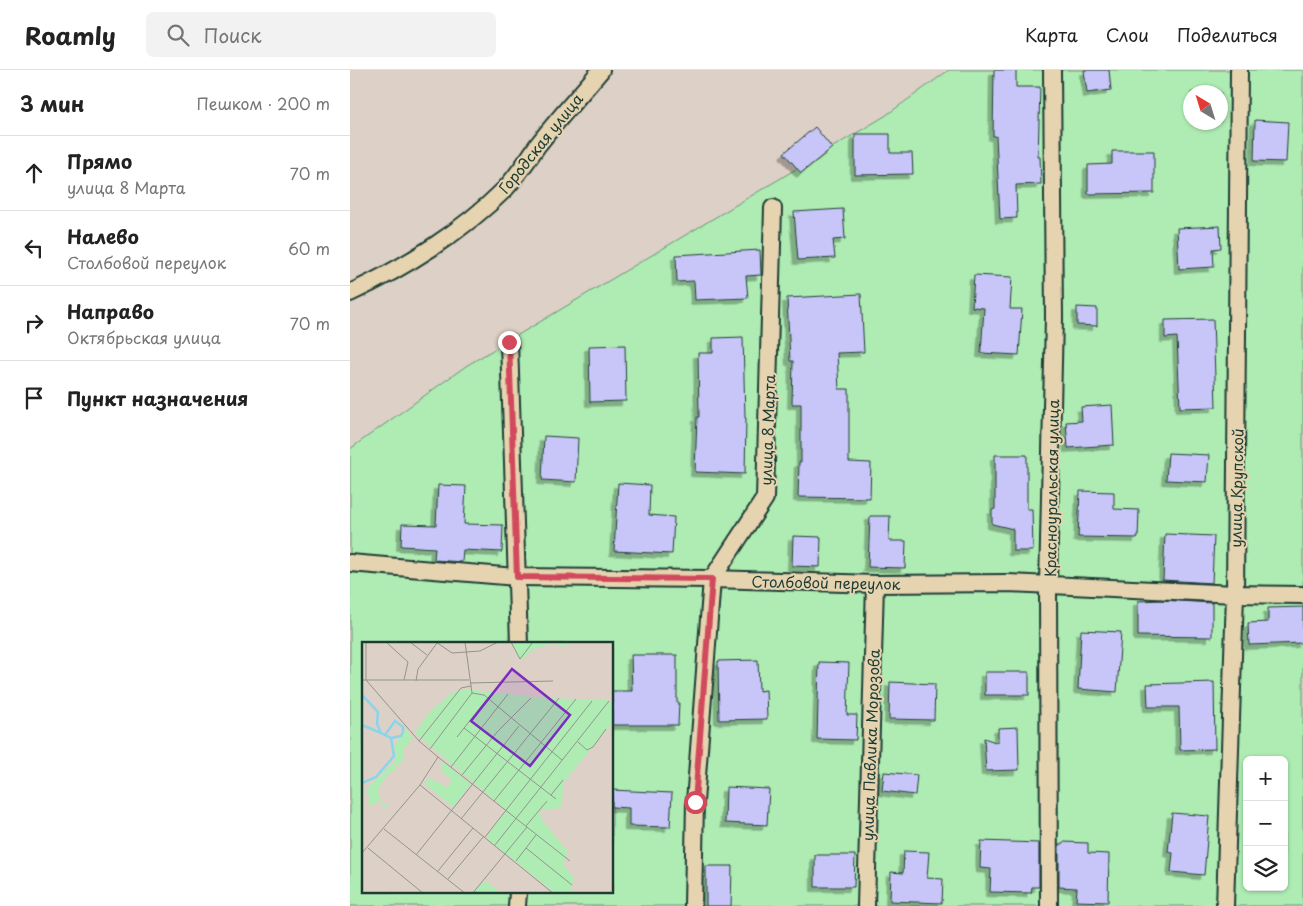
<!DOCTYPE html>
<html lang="ru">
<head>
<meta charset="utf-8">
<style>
  :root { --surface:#fff; --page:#f2f2f2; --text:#222; --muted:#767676; --line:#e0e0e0 }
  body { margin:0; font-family:"Playpen Sans",sans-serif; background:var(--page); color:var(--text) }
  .controls { position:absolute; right:15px; bottom:15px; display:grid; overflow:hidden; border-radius:8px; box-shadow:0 1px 4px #0004 }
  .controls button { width:45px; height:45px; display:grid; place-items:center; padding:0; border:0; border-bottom:1px solid var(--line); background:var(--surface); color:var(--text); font:25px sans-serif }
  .compass { position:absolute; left:833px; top:15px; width:45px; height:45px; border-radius:50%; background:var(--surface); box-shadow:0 1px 4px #0004; rotate:322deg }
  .stop { position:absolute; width:15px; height:15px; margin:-11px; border:4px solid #d1495b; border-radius:50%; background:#fff }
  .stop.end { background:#d1495b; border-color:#fff; box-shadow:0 1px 5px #0008 }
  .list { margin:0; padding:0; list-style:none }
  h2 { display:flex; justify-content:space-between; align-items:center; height:65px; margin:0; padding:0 20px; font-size:21px }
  h2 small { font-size:16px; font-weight:400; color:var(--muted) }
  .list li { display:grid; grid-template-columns:32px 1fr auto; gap:15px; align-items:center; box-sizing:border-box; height:75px; padding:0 20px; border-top:1px solid var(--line) }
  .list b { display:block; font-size:19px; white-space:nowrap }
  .list p { margin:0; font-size:16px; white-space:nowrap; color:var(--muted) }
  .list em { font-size:16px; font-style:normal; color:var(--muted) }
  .icon { flex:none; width:28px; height:28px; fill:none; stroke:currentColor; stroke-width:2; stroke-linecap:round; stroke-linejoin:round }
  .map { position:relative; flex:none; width:953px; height:836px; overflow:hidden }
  header { display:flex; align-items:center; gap:30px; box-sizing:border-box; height:70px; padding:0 25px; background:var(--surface); border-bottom:1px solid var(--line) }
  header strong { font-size:24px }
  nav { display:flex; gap:28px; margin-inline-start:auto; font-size:18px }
  .search { width:350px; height:45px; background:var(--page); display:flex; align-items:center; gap:12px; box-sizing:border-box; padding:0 18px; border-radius:8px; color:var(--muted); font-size:19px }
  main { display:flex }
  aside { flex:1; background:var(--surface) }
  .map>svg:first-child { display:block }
  .green { fill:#aeecb3; stroke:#669474; fill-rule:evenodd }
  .building { fill:#c8c5f8; stroke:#1f3d34; filter:url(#shadow) }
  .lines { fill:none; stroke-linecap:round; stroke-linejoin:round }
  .minor-casing { stroke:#1f3d34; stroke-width:20 }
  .minor { stroke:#e6d4b1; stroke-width:16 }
  .route { stroke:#d1495b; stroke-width:6 }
  .labels { text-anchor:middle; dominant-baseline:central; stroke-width:4; stroke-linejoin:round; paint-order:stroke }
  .street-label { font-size:15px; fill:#1f3d34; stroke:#e6d4b1 }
  .inset-river { fill:none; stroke:#8ad5eb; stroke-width:2.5 }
  .inset-road { fill:none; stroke:#91958c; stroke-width:1 }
  .view { fill:#7b2cbf; fill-opacity:0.15; stroke:#7b2cbf; stroke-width:2.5 }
  .inset-edge { fill:none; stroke:#1f3d34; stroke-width:2.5 }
</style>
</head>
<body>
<header>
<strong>Roamly</strong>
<div class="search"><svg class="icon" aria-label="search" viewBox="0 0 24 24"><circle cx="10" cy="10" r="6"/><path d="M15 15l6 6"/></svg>Поиск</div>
<nav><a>Карта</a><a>Слои</a><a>Поделиться</a></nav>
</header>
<main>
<aside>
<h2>3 мин<small>Пешком · 200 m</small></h2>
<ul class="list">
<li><svg class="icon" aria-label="ahead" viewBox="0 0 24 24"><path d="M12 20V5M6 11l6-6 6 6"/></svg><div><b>Прямо</b><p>улица 8 Марта</p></div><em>70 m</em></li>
<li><svg class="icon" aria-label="left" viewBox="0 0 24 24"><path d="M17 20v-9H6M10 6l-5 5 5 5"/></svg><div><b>Налево</b><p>Столбовой переулок</p></div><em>60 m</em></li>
<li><svg class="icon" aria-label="right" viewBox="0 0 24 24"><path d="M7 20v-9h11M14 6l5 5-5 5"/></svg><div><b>Направо</b><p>Октябрьская улица</p></div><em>70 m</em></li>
<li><svg class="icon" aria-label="arrive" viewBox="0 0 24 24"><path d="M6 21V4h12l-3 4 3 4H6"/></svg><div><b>Пункт назначения</b></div></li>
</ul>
</aside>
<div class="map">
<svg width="953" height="836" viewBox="0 0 953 836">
  <defs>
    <filter id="shadow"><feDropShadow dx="-4.5" dy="4.5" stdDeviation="0" flood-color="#0004"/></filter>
  </defs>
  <rect width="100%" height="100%" fill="#ddd0c6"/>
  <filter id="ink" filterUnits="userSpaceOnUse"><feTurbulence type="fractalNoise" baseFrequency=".02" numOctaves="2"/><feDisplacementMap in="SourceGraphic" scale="10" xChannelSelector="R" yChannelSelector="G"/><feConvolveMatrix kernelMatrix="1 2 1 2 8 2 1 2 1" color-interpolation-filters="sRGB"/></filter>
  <g filter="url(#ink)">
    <path class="green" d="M599,0H953V836H0V379L116,296L535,46ZM841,22H871V52H841ZM14,574H262V822H14ZM897,690H934V817H897Z"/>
    <g class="building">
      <path d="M644,0H666V17H690L688,87H690L691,114L666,115L667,148L650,149L646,66H643Z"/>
      <path d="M734,0H759L761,20L737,23Z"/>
      <path d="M905,50L938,52L936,92L904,91Z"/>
      <path d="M465,57L482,78L451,103L434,83Z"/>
      <path d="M505,64H540V83H562L563,104L505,105Z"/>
      <path d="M762,81H804V123L738,124V95L762,94Z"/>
      <path d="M493,139L495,169L483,170L485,188L448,190L444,142Z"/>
      <path d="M870,156L871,178L863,179L864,197L829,199L827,158Z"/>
      <path d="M410,180L411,205L396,206L398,228L345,230L344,211L327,212L326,185Z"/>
      <path d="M624,205L662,207L660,239H672L669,285L631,283L634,238L622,237Z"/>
      <path d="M511,224L514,282L487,283L489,319H499V392L521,393L520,428L448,427L449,392H451V334H442L443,291H440L437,228Z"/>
      <path d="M727,237L747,238V256L727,255Z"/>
      <path d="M863,249L866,337L830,338L827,267L815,268V250Z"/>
      <path d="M393,267L395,348H396L395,404L345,402L347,347H349L348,283H363V268Z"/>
      <path d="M275,275L276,331L240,332L239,276Z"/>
      <path d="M762,335L764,375L718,378L716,352L732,351L731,337Z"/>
      <path d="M194,366L228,368L226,412L192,410Z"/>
      <path d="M818,383L859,385L857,412L816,410Z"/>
      <path d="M645,385H677V439H682L683,481H663V459L642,454V440L645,439Z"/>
      <path d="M268,413L300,415L299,445L324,447L322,484L264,481Z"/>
      <path d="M88,415L116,416L114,454L153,455L152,482L113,480L112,492L84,490L85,478L51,476L52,454L86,455Z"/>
      <path d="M730,421L764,422V439L789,440L788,468L728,467Z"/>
      <path d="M520,446H540L539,471H556L555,498L518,497Z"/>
      <path d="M815,464L864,466L862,513L813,510Z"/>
      <path d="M443,466L471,467L470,497L442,496Z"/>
      <path d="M812,530L862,533V567L788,566V531Z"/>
      <path d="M953,537V573L899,575L898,553L918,552V538Z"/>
      <path d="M731,560L771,562L767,622L728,619Z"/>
      <path d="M281,585H327V633L329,632L328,655H262V621H282Z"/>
      <path d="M408,590L409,621L416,620L417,649L369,650L368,591Z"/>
      <path d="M469,592L499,593L497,645H507L506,670L467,669Z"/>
      <rect x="635" y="602" width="44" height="23"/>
      <path d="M540,612L585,614L584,650L539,649Z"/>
      <path d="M864,612L865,679L830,680L829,637H798L797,614Z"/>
      <path d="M668,657L669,700L636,701L634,668L648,673V658Z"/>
      <path d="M534,702L567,705L565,725L532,721Z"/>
      <path d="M376,717L419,719L417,755L375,753Z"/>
      <path d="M262,720L322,723L320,757L279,756V738L262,737Z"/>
      <path d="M822,743L859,746L854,805L821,802L823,783L818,782Z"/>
      <path d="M631,771L689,773V817H682L681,823L640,822L641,799L630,798Z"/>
      <path d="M713,772L738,773V783L759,784L758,832L726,831L727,818L709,817V774H713Z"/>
      <path d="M554,781L579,782L577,808L593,809L592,833L540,831L541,802L553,803Z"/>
      <path d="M465,785H505L504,817H465Z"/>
      <path d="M356,796H382L381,836H356Z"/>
    </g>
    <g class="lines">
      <defs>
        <g id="minor">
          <path d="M0,223C54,198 113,161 155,119C167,106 177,91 187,76C207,50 230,25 251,0"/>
          <path d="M159,272L169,574"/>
          <path d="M0,493L167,507L362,509L525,514L658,513L885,524L953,525"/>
          <path d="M167,836L168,822"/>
          <path d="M343,836L345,732L362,509L415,428L423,138"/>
          <path d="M516,836L525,514"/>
          <path d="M699,836L698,515L704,248L702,0"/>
          <path d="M875,836L885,524L889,0"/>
        </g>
      </defs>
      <use href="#minor" class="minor-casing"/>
      <use href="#minor" class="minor"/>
    </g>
  </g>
  <g class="lines" filter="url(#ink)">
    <path class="route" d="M159,272L167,507L362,509L345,732"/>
  </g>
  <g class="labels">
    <g class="street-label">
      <text transform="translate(190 73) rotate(-51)">Городская улица</text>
      <text transform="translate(417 360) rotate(-88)">улица 8 Марта</text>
      <text transform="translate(701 418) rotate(-89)">Красноуральская улица</text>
      <text transform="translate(886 418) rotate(-89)">улица Крупской</text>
      <text transform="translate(476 512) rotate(1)">Столбовой переулок</text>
      <text transform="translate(520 675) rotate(-88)">улица Павлика Морозова</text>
    </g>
  </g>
  <g transform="translate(12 572)">
    <rect width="251" height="251" fill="#ddd0c6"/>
    <path d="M149,0H209L201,5L192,1L170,8L159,18ZM103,47L180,56L245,58L251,62V80L202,140L199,166L177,168L181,179L206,210L201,222L212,236L208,251H193L124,196L144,168L53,91L65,73L88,52ZM44,87L51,96L41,108L42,115L37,124L32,122L34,127L25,133L16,148L18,159L26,164L24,166L15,159L11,164L6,161L8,153L3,152L8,143L34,118L32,104ZM80,118L109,142L91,165L63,142L66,136L85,145L90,138L79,129ZM123,239L140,251L108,252Z" fill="#aeecb3"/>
    <path class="inset-river" d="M0,53L16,70L15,82L19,91L29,96L32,114L14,135L0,141M0,83L19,91M23,93L33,79L41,85V90L39,94L29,96"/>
    <path class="inset-road" d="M24,0L46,20L42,38M48,0L65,13M74,0L90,11L118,9L136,0M103,0L110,51M149,0L158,17L171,0M0,38H107M4,38V0M54,39L56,27L75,1M108,41L191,39M110,51L122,53L200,118M102,86L194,157M95,95L125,57M57,99L99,46L109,44M216,100L225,108L231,105L244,87M68,107L110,51M76,115L208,219M89,125L146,52M100,133L136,89L169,56M58,143L192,252M189,153L201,138M132,159L214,57M99,177L197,56M164,184L185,159M22,187L104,252M123,195L230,59M133,203L247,59M6,206L62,252M164,206L210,243M0,211L58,143L76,115L57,99L4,38M54,213L157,84M154,219L174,193M76,229L111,186M86,237L122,194M110,252L165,185"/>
    <path class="view" d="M150,27L208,73L168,124L109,79Z"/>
    <rect width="251" height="251" class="inset-edge"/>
  </g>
</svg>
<div class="controls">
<button>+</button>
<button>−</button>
<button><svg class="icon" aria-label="layers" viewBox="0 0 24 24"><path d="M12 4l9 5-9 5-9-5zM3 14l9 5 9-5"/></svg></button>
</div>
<svg class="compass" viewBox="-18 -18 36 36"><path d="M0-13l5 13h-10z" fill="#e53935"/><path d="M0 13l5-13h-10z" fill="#767676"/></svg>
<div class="stop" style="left:345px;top:732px"></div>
<div class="stop end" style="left:159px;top:272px"></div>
</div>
</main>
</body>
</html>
